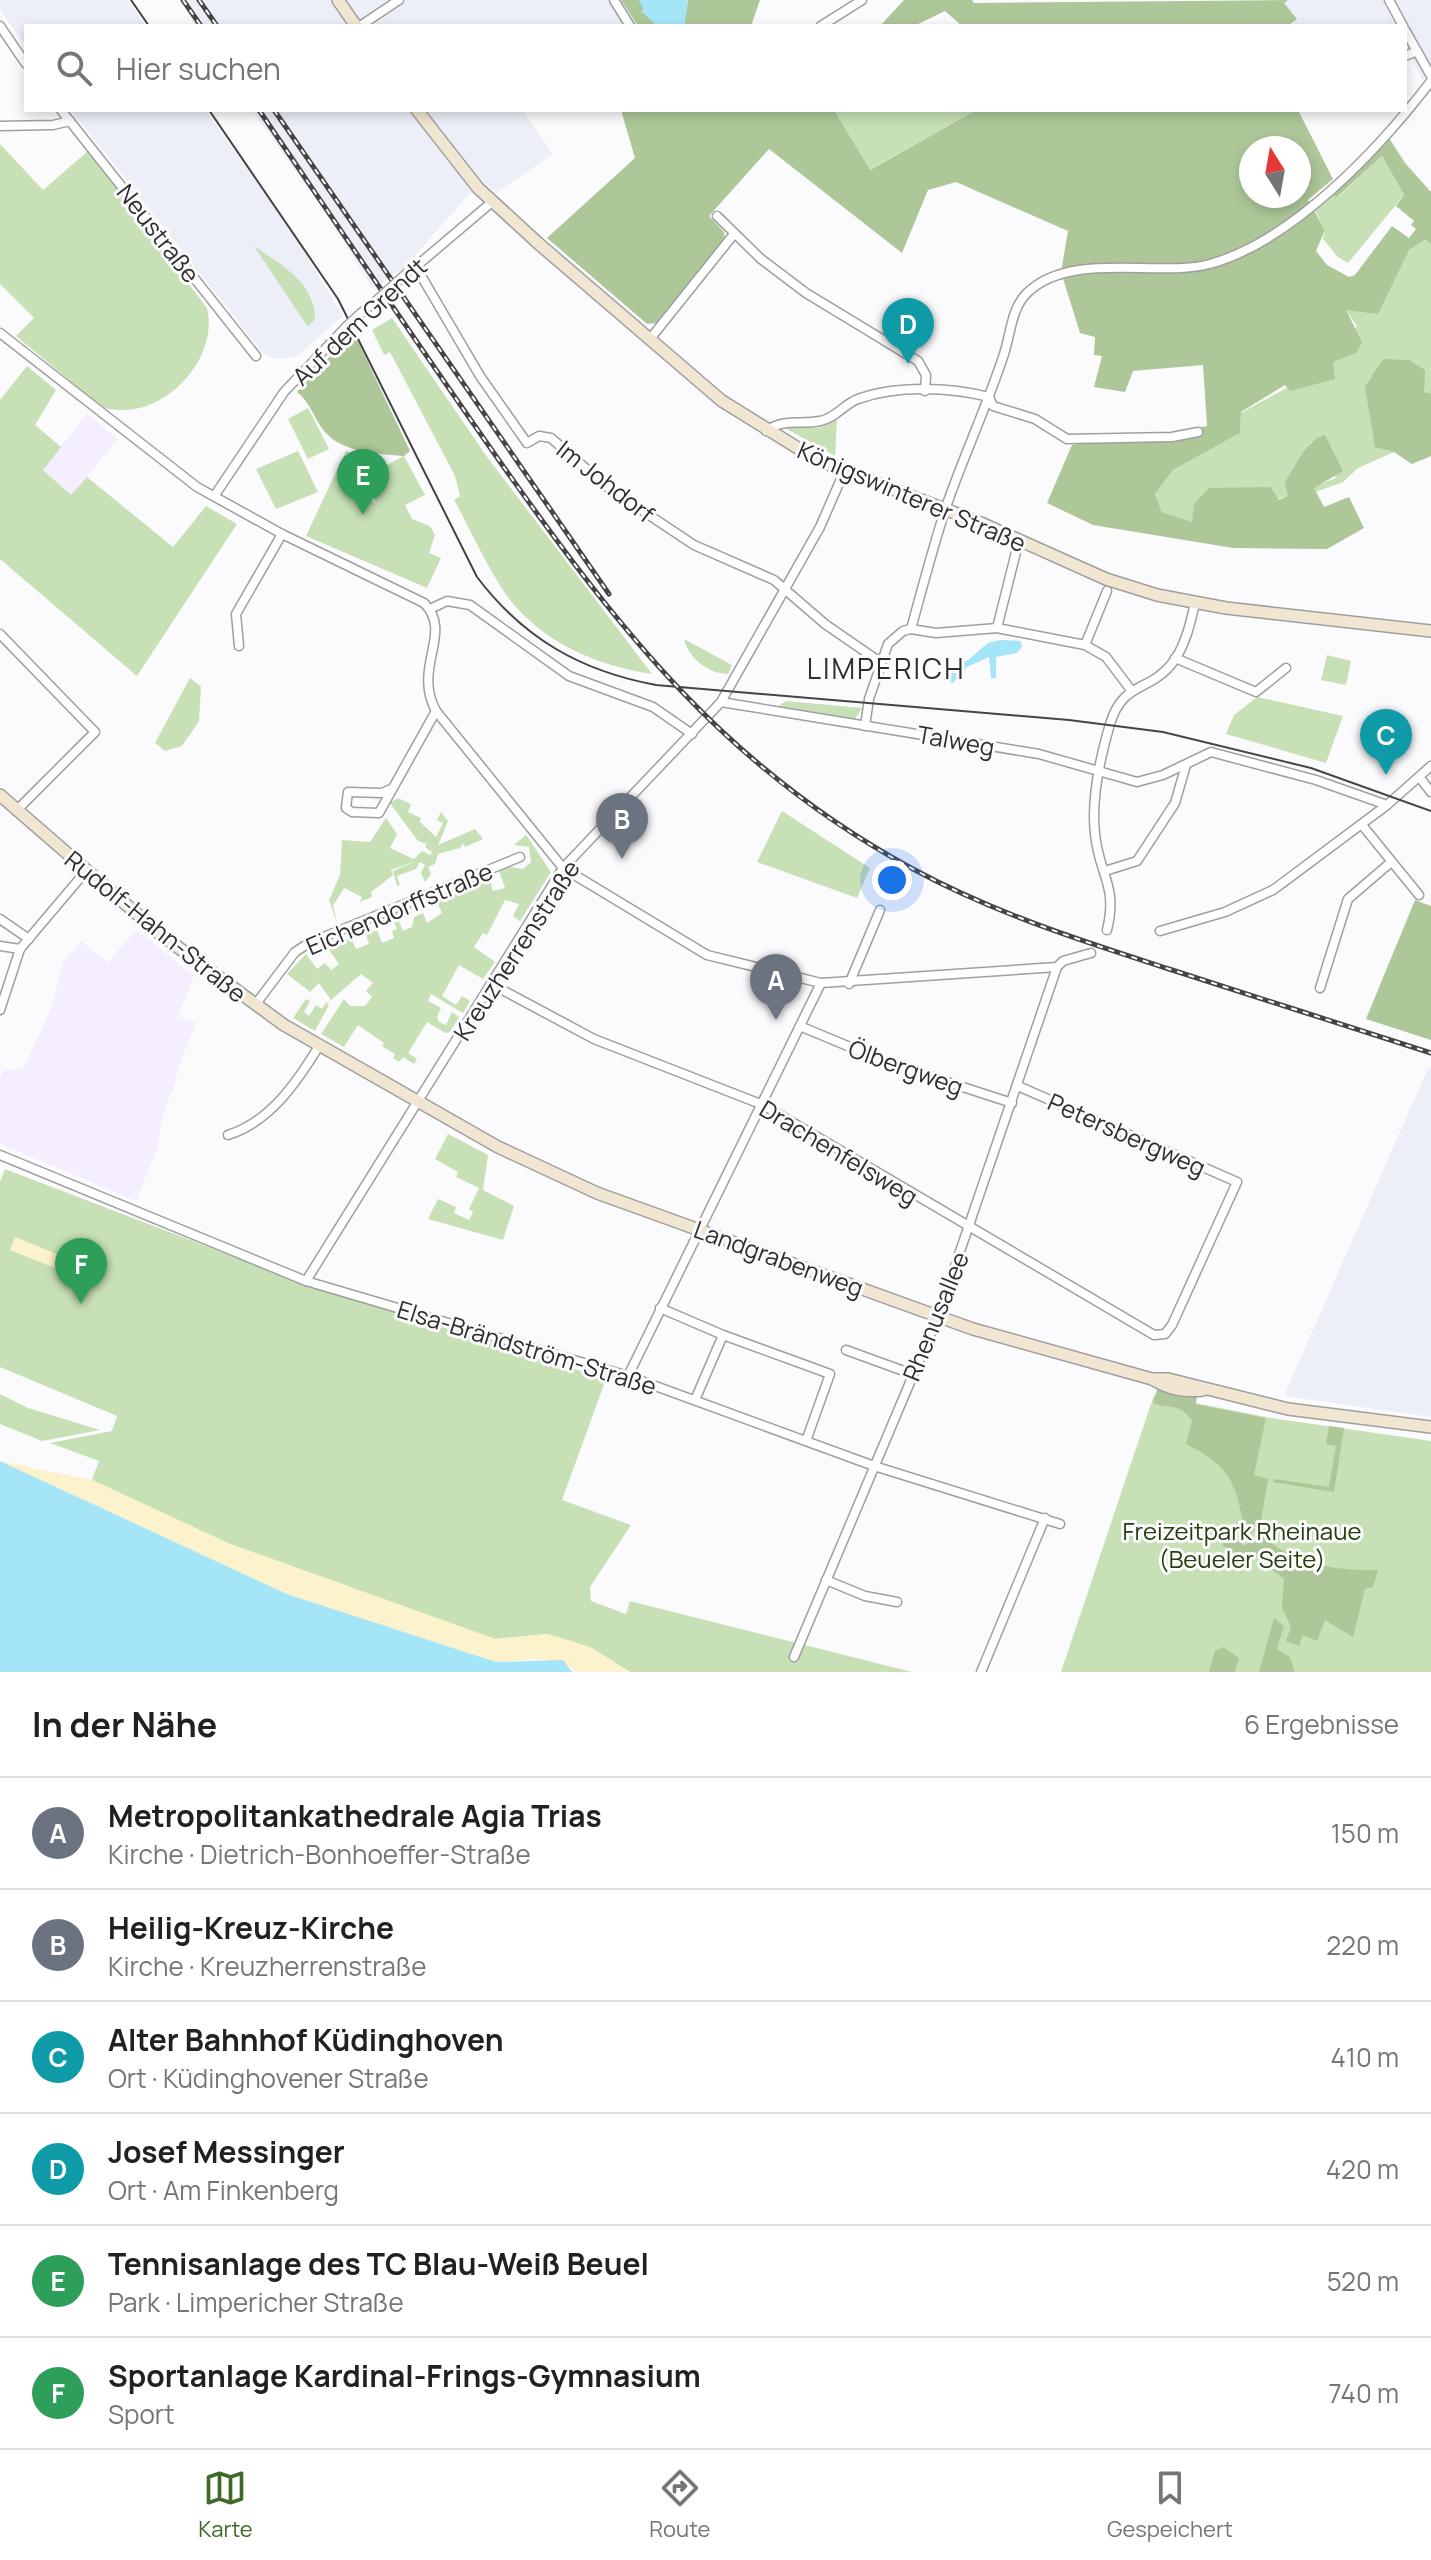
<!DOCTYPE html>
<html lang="de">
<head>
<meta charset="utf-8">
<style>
  :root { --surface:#fff; --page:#f2f2f2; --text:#202124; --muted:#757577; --line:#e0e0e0; --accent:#3f6926 }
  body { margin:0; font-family:Manrope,sans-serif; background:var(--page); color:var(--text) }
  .compass { position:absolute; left:1239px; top:136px; width:72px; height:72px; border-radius:50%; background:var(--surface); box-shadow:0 4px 12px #0003; rotate:349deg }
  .you { position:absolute; left:892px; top:880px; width:28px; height:28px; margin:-20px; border:6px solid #fff; border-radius:50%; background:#1a73e8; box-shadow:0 0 0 12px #1a73e833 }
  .badge { display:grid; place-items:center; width:52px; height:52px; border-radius:50%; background:var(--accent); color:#fff; font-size:26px; font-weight:700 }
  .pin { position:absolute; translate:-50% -66px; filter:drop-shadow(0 2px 4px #0008) }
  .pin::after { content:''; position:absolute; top:42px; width:28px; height:24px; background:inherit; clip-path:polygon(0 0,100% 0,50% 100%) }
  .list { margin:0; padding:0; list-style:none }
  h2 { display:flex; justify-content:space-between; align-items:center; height:104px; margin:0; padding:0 32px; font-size:34px }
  h2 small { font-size:26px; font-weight:400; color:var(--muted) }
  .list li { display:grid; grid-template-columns:52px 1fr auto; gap:24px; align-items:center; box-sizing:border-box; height:112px; padding:0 32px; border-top:2px solid var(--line) }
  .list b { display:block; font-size:30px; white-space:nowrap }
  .list p { margin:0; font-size:26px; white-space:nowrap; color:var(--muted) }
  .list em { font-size:26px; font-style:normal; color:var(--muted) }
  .icon { flex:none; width:44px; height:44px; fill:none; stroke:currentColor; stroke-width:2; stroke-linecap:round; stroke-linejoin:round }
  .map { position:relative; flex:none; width:1431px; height:1672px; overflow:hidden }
  .search { position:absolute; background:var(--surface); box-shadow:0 4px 12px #0003; left:24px; right:24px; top:24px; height:88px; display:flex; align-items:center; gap:20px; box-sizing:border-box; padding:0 28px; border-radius:0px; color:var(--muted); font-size:30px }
  .sheet { height:776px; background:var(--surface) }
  nav { display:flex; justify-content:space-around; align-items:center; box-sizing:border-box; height:112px; border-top:2px solid var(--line); background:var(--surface); font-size:22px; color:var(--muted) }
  nav a { display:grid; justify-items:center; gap:4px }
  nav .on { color:var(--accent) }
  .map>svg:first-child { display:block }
  .built { fill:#edeff8; fill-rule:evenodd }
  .education { fill:#f5eeff }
  .green { fill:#c7e0b5 }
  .forest { fill:#adc799; fill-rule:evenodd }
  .sand { fill:#fcf2cc }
  .water { fill:#a4e6f7 }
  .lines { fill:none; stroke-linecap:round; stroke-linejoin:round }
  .street-casing { stroke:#9f9fa0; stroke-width:11 }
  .secondary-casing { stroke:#9f9fa0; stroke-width:14 }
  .street { stroke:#fff; stroke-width:8 }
  .secondary { stroke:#f0e6d1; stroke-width:11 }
  .tram { stroke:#454546; stroke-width:2 }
  .rail-casing { stroke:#454546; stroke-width:5 }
  .rail { stroke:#fbfbfd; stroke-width:2; stroke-dasharray:6; stroke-linecap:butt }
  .street-bridge-casing { stroke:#9f9fa0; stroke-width:11; stroke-linecap:butt }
  .street-bridge { stroke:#fff; stroke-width:8 }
  .labels { text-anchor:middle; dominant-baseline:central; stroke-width:6; stroke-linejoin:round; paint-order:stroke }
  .street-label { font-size:24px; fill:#2d2d2e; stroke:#fbfbfd }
  .park-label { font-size:24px; fill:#253d0b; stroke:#fbfbfd }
  .quarter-label { font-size:28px; letter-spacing:2px; fill:#2d2d2e; stroke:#fbfbfd }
</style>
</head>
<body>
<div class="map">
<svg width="1431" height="1672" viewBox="0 0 1431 1672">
  <rect width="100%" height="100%" fill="#fbfbfd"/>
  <g class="built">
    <path d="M0,0H127L146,26H26V46L0,10Z"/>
    <path d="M179,0H621L638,26H196Z"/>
    <path d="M1288,0H1431V68L1423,80L1405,49V26H1287L1296,19L1284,3Z"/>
    <path d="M71,110H205L293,233L343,316L296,357L276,359L263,353ZM256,248L291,272L311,295L315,311L309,327Z"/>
    <path d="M252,110H530L525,114L553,154L496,193L485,183L468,195L405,267L373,289L327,215Z"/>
    <path d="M1428,1068H1431V1417L1284,1396Z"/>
  </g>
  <g class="education">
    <path d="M87,414L118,439L71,495L43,469Z"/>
    <path d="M136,929L194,976L178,1016L196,1023L175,1076L178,1078L165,1107L157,1149L136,1201L0,1144V1078L4,1070L24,1068L52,1006L63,963L81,941L108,963Z"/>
  </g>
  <g class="green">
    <path d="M834,110H976L869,170Z"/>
    <path d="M0,144L43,190L88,151L207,308C220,363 157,425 102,407L16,336L34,318L0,284Z"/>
    <path d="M1382,156L1404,195L1348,263L1338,257L1323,239L1325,230L1313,207L1330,191L1337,198Z"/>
    <path d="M1425,240L1431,244V393L1424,392L1394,452L1358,468L1343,482L1316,492L1313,487L1336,478L1312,441L1292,468L1289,496L1193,523L1162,512L1155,494L1173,470L1240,433L1241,413L1333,362L1357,326L1345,309L1394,276L1409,250Z"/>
    <path d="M254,246C280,264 316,283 315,319L308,327Z"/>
    <path d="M392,318L487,457L652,674C603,667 550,646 516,607C494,583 471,530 454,500L460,496L455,476L390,352L384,355L372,330Z"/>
    <path d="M27,366L56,390L35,425L61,447L43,470L71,495L87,477L173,547L206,506L237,524L137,676L0,559V400Z"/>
    <path d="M308,408L329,449L308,459L288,419Z"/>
    <path d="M837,420L835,456L785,428H818Z"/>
    <path d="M298,451L318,492L276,509L256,469Z"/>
    <path d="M346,451L364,459L348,489L376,503L360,471L382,460L385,466L404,456L425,495L405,505L412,519L430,526L435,535L429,553L441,558L427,588L306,536Z"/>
    <path d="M684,639L732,665L728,674C709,674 688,658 684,639Z"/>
    <path d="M1327,655L1351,661L1346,685L1321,680Z"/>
    <path d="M190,678L201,687L199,721L182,746L165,751L155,743Z"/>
    <path d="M1257,697L1343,716L1326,763L1226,734L1234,715Z"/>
    <path d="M786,701L862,708L855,719L777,707Z"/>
    <path d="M398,798L411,804L408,812L421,818L420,822L436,837L443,823L437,820L441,812L448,821L438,845L475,829L483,839L465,847L463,843L460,848L438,854L435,864L428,867L431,874L425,882L421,873L425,865L420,862L416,869L397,876L400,885L397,886L393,871L416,861L391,870L386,859L393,875L371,892L372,897L360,902L362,897L344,888L333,906L338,926L329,900L340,875L342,840L370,842L386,818L397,834L390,848L414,859L422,851L430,855L432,852L425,847L427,844L418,841L390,803Z"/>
    <path d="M782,811L870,868L857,898L757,862Z"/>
    <path d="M526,835L551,872L520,921L513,916L519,904L505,900L487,935L483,933L474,947L495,962L483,979L459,965L442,996L456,1005L462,996L470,1001L463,1013L431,994L428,1001L441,1008L437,1017L439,1022L446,1025L452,1012L459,1017L450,1032L445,1033L427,1022L408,1053L417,1059L414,1064L403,1057L399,1062L393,1058L395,1054L382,1046L384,1043L358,1025L344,1047L321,1034L344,999L350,1006H365L372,997L366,991L373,983L361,974L331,1000L319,983L310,992L287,974L306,954L317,969L325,963L331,970L339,964L329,950L335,947V938L343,934L345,940L351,938L356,949L369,944L366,935L375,931L372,922L386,917L389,923L376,928L382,943L394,938L392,931L397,929L391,915L410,907L412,913L398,919L403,931L412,927L414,917L423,913L427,923L442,913L437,902L430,904L428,900L489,875L493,891L505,888L499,871L511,867L523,869L531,862L529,847L514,845Z"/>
    <path d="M306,999L310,1001L304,1012L309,1016L316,1005L322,1009L326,1002L329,1005L315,1031L293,1018Z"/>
    <path d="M448,1134L488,1155L483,1190L514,1206L503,1240L428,1219L438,1199L456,1207L454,1213L469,1220L473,1212L469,1209L479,1188L456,1177L458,1172L435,1159Z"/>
    <path d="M5,1169L297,1281L606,1379L562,1500L631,1525L590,1587L591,1601L626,1614L630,1601L912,1672H630L590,1647L547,1634L495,1639L230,1544L92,1480L99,1461L50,1443L112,1431L117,1416L0,1367V1182Z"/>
    <path d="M0,1394L28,1408L100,1430L42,1441L0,1424Z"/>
    <path d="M1154,1395L1271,1418L1431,1441V1672H1061Z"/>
  </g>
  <g class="forest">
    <path d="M621,0H639L644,9L642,11L657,26H638Z"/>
    <path d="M688,0H760L751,26H684Z"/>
    <path d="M904,0H972L974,3L1288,0L1284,3L1297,19L1287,26H962L945,11L914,26H880Z"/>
    <path d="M621,110H834L870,170L976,110H1298L1333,179L1308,200L1325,230L1316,251L1327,265L1349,277L1355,275L1392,226L1409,238L1416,229L1411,225L1414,221L1396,206L1404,195L1382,156L1336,198L1330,191L1389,138L1405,163L1431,192V244L1425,240L1409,250L1378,314L1346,310L1362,342L1356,353L1333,362L1335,379L1290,391L1285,385L1241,412L1240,433L1173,470L1155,494L1162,512L1192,522L1194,504L1209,488L1270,487L1279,500L1288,496L1285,483C1292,469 1309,437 1325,435L1343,471L1314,488L1324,507L1349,497L1364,528L1327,549L1233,548L1093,525L1047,503L1072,445L1110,439H1181L1196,435L1195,428L1207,426L1203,365L1133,371L1125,392L1094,387L1102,356L1094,355L1095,337L1080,333L1061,272L1068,231L956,182L928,190L902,253L769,149L709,216L724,232L725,239L658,323L647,324L547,238L635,158ZM1251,148H1299V196H1251Z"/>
    <path d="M353,331L410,451L404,456C380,454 344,453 326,433C314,420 312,404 297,392Z"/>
    <path d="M1383,359L1409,360L1425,370L1424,392L1431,393V456L1412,464L1394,452L1375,447L1365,387Z"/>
    <path d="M1415,900L1431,906V1040L1366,1019Z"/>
    <path d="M1158,1387L1197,1396L1196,1404L1266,1418L1254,1475L1268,1479L1260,1527L1251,1533L1244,1531C1237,1483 1230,1466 1186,1444L1192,1421C1180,1402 1170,1410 1153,1403Z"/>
    <path d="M1329,1426L1344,1428L1334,1492L1273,1482L1274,1479L1329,1487L1336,1446L1326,1444Z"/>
    <path d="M1227,1527H1235L1243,1546L1262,1536C1296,1565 1334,1571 1378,1570L1373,1587L1365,1589L1353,1637L1325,1620L1317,1641L1303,1635L1299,1646L1286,1641L1291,1627L1282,1607L1284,1579L1256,1557L1248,1562L1222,1545Z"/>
    <path d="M1274,1618L1284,1626L1277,1649L1290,1657L1295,1672H1259Z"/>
    <path d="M1223,1647L1239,1658L1235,1672H1209L1215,1651Z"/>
  </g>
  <g class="sand">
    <path d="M15,1237L62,1256L57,1269L10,1250Z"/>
    <path d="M0,1461L92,1480L230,1544L495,1639L547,1634L590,1647L630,1672H572L573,1668L539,1659L496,1662L287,1594Z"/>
  </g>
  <g class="water">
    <path d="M639,0H688L684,26H657L641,11L644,9Z"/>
    <path d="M1000,640L1021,641L1022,647L1017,653L996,657V678H991L989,657L967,667L953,683L943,680V671L968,660L988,643Z"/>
    <path d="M0,1461L287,1594L496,1662L563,1660L572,1672H0Z"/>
  </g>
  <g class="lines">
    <defs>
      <g id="street">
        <path d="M614,0L630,26"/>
        <path d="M1389,0L1403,26"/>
        <path d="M0,26L26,64"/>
        <path d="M360,26L399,0"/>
        <path d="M821,26L862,0"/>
        <path d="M1405,30L1431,76"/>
        <path d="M1405,56L1417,51"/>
        <path d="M61,110L256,356"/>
        <path d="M0,126L53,125L70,121"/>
        <path d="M717,216L761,259L806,293L918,361L926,375L925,391"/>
        <path d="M416,267L480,376L527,443L539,436L551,438L607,487L694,545L774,580L825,624L880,662"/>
        <path d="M413,269L492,202"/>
        <path d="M360,314L376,301"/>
        <path d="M0,333L197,487L282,534L424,603C454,633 412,667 436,711L563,868L707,955L821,983L1057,967L1063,961L1091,953"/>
        <path d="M650,339L734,234"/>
        <path d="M766,431C784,418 800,425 820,421C836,418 844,404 858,399C896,385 950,387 989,397L993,406L1035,419L1067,439L1172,437L1198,432"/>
        <path d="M215,495L284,392L346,327"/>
        <path d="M430,609L447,601L470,605L569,676L653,707L692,734"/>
        <path d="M997,628L1019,540"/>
        <path d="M911,629C922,589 933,547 946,507C964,455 987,406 1004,354C1011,333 1011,309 1027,293C1071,250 1158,278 1210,264C1293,241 1380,148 1431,81"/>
        <path d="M0,634L95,732L16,811"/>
        <path d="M1085,645L1107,591"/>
        <path d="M239,646L236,614L282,534"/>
        <path d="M1175,658L1256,692L1286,668"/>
        <path d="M721,702L1039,754L1137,782L1163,775L1211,752L1316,780L1387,805"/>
        <path d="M865,726L869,699L888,644L903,631L911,629L936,633L997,628L1085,645L1106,657L1131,690"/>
        <path d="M1420,778L1431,792"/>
        <path d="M391,789L382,793L348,792L346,808L352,812L379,813L436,711"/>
        <path d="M1362,825L1419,895"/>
        <path d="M1105,871L1137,861L1175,803L1186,765"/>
        <path d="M0,919L29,939"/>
        <path d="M1107,930C1118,885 1099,875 1095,834C1091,799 1100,758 1110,724C1123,682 1147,692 1170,666C1185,648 1190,625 1195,603"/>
        <path d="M1160,931L1225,912L1273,890L1387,805L1431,766"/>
        <path d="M0,946L20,949"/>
        <path d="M849,984L880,910"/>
        <path d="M493,985L594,1039L763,1105L1154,1335L1165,1334L1172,1325L1237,1182L1018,1086"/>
        <path d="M1320,988L1348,899L1390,863"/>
        <path d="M255,1005L295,952L309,943L520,857"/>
        <path d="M0,1010L20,949L86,871"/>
        <path d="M802,1027L886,1062L1012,1103"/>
        <path d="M228,1135C270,1122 297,1082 319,1046"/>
        <path d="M0,1155L306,1281L628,1376L874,1466L1060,1524"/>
        <path d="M306,1281L563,868L721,702L820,527L844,472"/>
        <path d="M660,1308L723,1335L830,1374L806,1441"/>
        <path d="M846,1350L912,1374"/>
        <path d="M628,1376L821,983"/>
        <path d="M695,1400L723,1335"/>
        <path d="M826,1580L865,1596L897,1602"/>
        <path d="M794,1657L938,1316L1057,967"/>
        <path d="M981,1672L1045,1518"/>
      </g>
      <g id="secondary">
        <path d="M338,0L356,26"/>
        <path d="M417,110L478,188L539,244L722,401L817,460L981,523L1106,579L1157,595L1226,608L1431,631"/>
        <path d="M0,795L160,934L284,1025L498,1147L597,1193L973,1329L1152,1379C1169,1389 1183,1392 1203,1390"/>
        <path d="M1153,1379H1168L1288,1409L1431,1427"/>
      </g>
    </defs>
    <use href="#street" class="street-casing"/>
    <use href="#secondary" class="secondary-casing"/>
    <use href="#street" class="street"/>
    <use href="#secondary" class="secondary"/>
    <g class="tram">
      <path d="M131,0L149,26"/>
      <path d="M209,110L338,299L477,577C524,639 581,671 656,685L1069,720L1163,732L1311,768L1431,811"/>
    </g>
    <defs>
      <g id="rail">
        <path d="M183,0L201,26"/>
        <path d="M199,0L217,26"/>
        <path d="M259,110C340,229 420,348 503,466C622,634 728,769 913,869C994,913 1082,941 1169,969C1256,997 1344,1025 1431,1053"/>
        <path d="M274,110L609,594"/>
      </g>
    </defs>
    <use href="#rail" class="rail-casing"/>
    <use href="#rail" class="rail"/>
    <defs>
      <g id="street-bridge">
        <path d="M376,301L408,272"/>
        <path d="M346,327L360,314"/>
      </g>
    </defs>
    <use href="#street-bridge" class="street-bridge-casing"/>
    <use href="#street-bridge" class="street-bridge"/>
  </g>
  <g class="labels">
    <g class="street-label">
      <text transform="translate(159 233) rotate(52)">Neustraße</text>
      <text transform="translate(359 321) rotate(-43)">Auf dem Grendt</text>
      <text transform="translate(606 481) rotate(38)">Im Johdorf</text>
      <text transform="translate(912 496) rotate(23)">Königswinterer Straße</text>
      <text transform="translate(956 740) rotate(10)">Talweg</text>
      <text transform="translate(399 908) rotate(-23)">Eichendorffstraße</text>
      <text transform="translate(156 926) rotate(39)">Rudolf-Hahn-Straße</text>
      <text transform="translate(516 950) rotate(-57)">Kreuzherrenstraße</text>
      <text transform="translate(906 1067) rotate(20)">Ölbergweg</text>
      <text transform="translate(1127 1134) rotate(24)">Petersbergweg</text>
      <text transform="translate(839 1152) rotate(31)">Drachenfelsweg</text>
      <text transform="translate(779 1258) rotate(20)">Landgrabenweg</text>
      <text transform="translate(935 1316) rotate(-68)">Rhenusallee</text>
      <text transform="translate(527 1347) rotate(17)">Elsa-Brändström-Straße</text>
    </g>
    <g class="park-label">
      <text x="1242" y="1530">Freizeitpark Rheinaue<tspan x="1242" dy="28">(Beueler Seite)</tspan></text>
    </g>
    <g class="quarter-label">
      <text x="886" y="668">LIMPERICH</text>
    </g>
  </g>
</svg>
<svg class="compass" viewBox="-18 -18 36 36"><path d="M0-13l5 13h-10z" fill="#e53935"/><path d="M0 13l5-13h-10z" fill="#757577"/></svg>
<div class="you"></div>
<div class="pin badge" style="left:776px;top:1020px;background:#6b7280">A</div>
<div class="pin badge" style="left:622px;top:859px;background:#6b7280">B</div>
<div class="pin badge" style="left:1386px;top:775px;background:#0f9aa8">C</div>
<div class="pin badge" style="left:908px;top:364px;background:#0f9aa8">D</div>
<div class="pin badge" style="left:363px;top:515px;background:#2e9e5b">E</div>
<div class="pin badge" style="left:81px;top:1304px;background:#2e9e5b">F</div>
<div class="search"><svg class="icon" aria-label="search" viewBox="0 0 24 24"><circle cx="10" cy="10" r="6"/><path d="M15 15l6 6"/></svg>Hier suchen</div>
</div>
<section class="sheet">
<h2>In der Nähe<small>6 Ergebnisse</small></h2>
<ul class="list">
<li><span class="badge" style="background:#6b7280">A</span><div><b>Metropolitankathedrale Agia Trias</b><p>Kirche · Dietrich-Bonhoeffer-Straße</p></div><em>150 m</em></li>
<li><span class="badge" style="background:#6b7280">B</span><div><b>Heilig-Kreuz-Kirche</b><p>Kirche · Kreuzherrenstraße</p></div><em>220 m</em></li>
<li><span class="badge" style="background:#0f9aa8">C</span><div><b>Alter Bahnhof Küdinghoven</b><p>Ort · Küdinghovener Straße</p></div><em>410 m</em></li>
<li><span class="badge" style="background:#0f9aa8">D</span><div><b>Josef Messinger</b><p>Ort · Am Finkenberg</p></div><em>420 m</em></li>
<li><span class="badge" style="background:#2e9e5b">E</span><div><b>Tennisanlage des TC Blau-Weiß Beuel</b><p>Park · Limpericher Straße</p></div><em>520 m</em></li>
<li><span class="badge" style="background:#2e9e5b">F</span><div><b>Sportanlage Kardinal-Frings-Gymnasium</b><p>Sport</p></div><em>740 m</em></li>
</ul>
</section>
<nav>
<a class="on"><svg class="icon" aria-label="map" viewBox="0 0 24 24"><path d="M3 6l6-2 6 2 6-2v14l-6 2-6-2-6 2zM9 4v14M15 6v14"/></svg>Karte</a>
<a><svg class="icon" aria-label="directions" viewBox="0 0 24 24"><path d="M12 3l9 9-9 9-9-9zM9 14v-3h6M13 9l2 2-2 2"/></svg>Route</a>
<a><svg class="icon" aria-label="saved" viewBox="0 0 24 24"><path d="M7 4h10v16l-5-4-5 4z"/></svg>Gespeichert</a>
</nav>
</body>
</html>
